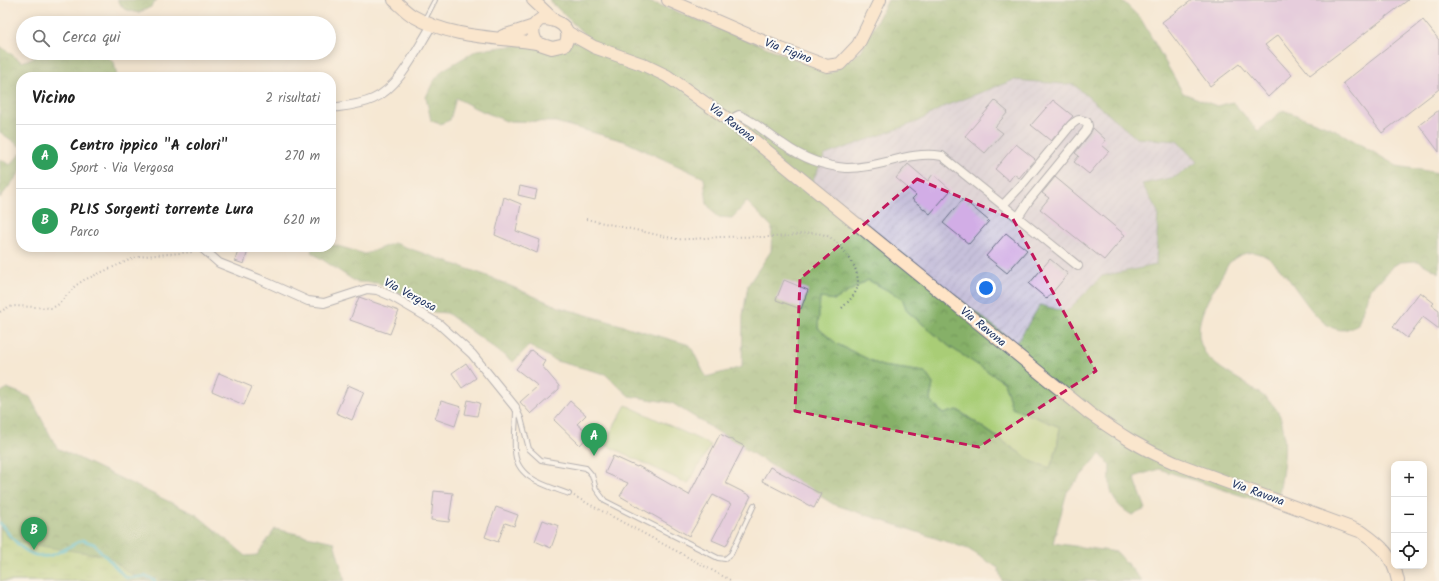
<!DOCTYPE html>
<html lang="it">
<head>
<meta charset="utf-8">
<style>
  :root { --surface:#fff; --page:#f6f6f6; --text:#222; --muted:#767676; --line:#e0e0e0; --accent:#ea580c }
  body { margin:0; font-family:Kalam,sans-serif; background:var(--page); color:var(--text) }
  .controls { position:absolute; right:12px; bottom:12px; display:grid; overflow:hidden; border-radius:8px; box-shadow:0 2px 10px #0003 }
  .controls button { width:36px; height:36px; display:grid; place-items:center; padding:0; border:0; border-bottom:1px solid var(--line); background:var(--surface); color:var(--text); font:20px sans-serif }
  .you { position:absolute; left:986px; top:288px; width:14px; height:14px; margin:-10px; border:3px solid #fff; border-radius:50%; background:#1a73e8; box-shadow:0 0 0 6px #1a73e833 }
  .badge { display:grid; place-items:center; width:26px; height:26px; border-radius:50%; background:var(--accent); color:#fff; font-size:13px; font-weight:700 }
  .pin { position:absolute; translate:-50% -33px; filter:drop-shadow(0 1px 2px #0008) }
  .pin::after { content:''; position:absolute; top:21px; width:14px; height:12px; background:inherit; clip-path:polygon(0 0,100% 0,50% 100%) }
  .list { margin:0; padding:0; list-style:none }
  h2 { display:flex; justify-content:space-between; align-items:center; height:52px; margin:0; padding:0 16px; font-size:17px }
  h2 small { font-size:13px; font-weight:400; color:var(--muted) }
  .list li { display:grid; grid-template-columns:26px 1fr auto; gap:12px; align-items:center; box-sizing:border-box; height:64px; padding:0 16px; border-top:1px solid var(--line) }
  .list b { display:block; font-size:15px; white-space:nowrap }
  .list p { margin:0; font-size:13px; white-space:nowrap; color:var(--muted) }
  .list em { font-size:13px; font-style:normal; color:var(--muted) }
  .icon { flex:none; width:22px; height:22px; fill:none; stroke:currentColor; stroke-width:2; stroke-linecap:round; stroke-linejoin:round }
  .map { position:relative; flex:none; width:1439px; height:581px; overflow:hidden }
  .search { position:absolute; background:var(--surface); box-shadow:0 2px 10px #0003; left:16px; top:16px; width:320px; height:44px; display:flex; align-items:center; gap:10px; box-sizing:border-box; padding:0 14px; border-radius:22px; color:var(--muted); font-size:15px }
  .panel { position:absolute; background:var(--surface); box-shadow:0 2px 10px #0003; left:16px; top:72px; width:320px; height:180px; border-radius:16px }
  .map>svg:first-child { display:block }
  .industrial { fill:url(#industrial-furrows) }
  .green { fill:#a9cd76; stroke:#627e6a }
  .forest { fill:url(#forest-crowns); stroke:#507062; fill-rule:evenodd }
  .park { fill:url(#park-tufts); stroke:#627e6a }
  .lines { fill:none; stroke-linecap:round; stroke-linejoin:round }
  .stream { stroke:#50bec9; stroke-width:3 }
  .building { fill:#d2ade6 }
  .lane-casing { stroke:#687087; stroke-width:6 }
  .street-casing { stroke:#687087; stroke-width:10 }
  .secondary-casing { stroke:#687087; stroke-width:14 }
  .path { stroke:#687087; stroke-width:2; stroke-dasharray:1 3; stroke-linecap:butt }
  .lane { stroke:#fff; stroke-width:4 }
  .street { stroke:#fff; stroke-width:8 }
  .secondary { stroke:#ffe4c6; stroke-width:12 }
  .marked { fill:none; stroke:#c2185b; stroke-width:3; stroke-dasharray:8 5; stroke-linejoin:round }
  .labels { text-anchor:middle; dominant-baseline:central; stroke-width:4; stroke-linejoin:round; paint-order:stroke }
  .street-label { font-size:12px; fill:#1b2f5e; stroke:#fdfcf7 }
</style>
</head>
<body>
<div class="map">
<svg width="1439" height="581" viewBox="0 0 1439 581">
  <defs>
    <pattern id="industrial-furrows" width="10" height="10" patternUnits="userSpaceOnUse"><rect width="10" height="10" fill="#c6c0da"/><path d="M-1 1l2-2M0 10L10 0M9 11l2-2" fill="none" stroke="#aaa5be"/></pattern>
    <pattern id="forest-crowns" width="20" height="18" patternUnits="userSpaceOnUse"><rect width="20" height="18" fill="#86b067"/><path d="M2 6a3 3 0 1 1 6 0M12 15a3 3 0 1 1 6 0" fill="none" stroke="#6d9058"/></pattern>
    <pattern id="park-tufts" width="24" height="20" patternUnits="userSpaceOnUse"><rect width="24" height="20" fill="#a9cd76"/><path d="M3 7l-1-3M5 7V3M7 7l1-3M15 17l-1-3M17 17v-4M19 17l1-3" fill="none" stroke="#91b068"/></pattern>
  </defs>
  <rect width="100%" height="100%" fill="#fdfcf7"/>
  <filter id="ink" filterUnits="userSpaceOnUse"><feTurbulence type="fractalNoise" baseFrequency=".025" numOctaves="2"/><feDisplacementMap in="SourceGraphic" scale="8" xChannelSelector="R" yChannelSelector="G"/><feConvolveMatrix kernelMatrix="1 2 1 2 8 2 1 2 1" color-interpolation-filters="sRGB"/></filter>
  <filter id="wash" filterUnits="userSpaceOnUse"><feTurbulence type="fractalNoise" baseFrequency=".012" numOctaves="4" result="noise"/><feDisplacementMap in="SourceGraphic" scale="16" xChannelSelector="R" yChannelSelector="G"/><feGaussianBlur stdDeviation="0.9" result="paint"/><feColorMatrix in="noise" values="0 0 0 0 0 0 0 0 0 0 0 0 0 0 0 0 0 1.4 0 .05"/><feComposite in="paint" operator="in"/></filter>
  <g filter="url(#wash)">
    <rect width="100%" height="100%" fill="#f6e8d3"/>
    <path class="industrial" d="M1014,80L1074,85L1136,138L1177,141L1197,162L1175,177L1142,184L1158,212L1156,265L1102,276L1066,312L1040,305L1016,344L812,182L825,155L917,122L945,106Z"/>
    <g class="green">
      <path d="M868,280L903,298L907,311L950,347L1004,382L1012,408L1060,427L1057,448L1050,468L1033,462L958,410L944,415L930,400L933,384L925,372L882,366L837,344L818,328L820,297L835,300Z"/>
      <path d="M626,405L711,445L688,484L604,444Z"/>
    </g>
    <g class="forest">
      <path d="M117,0H157L151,7L138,13L124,9Z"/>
      <path d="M549,0H641L660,5L831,73L861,51L888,0H1122L1141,19L1183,93L1217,106L1233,102L1258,131L1283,110L1334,129L1397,166L1439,173V273L1418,261L1400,262L1392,267L1383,278L1376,282L1370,289L1358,324C1354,326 1349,329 1344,330C1301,332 1280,218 1229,263C1213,293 1181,331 1212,361C1225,373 1242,380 1255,390C1265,397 1275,404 1280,416C1290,445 1281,478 1277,507L1159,469L1134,477L1146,509L1132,515C1109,502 1109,489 1110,465L1100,454L1067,492L1053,543L1117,552L1142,581H1002L998,568L968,549L833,504L672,403L629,396L605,374L556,361L529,346L513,362L447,313L433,312L407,296L377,283L356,282L311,252L313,247H331V244L365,254L394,243L485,275L559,307L690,345L706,377L742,367L743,315L748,285L771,251L772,227L747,202L732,218L717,217L707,204L704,178L624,141L555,122L506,121L475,108L456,98L450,120L440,124L431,121L426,97L433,82L443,70L477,50L587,37ZM1014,80L1074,85L1136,138L1177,141L1197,162L1175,177L1142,184L1158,212L1156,265L1102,276L1066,312L1040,305L1016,344L812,182L825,155L917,122L945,106ZM868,280L902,298L907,311L950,347L1004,382L1012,408L1060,427L1057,448L1050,468L1033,462L957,410L943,414L930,400L933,384L925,372L882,366L837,344L818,328L820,298L835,300Z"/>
      <path d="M0,46L22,62L45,53H102L114,62L117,77H21V147L0,132Z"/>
      <path d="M21,153V171L0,198V159L10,165Z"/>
      <path d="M7,388L30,397L57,448L197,515L246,556L257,555L275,529L334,542L345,581H0V393Z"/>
    </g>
    <path class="park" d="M0,527L9,538L27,544L108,556L128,572L145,580L158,578L163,581H0Z"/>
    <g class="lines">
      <path class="stream" d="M0,523C12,538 26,559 48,556C57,555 73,544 82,540L94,544L125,577C136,581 143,571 155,581"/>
    </g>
    <g id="blocks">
      <g class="building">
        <path d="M1192,0H1408L1310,75L1278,35L1265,45L1292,75L1268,97L1239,64L1210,86L1162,22Z"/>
        <path d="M1423,20L1439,40V89L1382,133L1343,83Z"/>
        <path d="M1053,100L1073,116L1051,141L1031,125Z"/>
        <path d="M995,101L1008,112L995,127L1003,133L985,153L965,136Z"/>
        <path d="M1439,110V152L1419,125Z"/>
        <path d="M1093,128L1106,140L1102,145L1109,151L1089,174L1074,162L1079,156L1075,153L1090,134Z"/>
        <path d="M1016,144L1035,159L1019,178L1014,174L1009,181L995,169Z"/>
        <path d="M908,164L928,181L933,174L951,190L930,214L912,199L916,195L896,178Z"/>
        <path d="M1055,177L1125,235L1104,260L1040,209L1049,198L1042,193Z"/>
        <path d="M520,186L537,190L535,199L518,195Z"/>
        <path d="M504,197L521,204L516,231L540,240L537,253L495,235Z"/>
        <path d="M963,199L989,221L969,244L943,223Z"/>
        <path d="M1006,233L1027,250L1007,273L986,256Z"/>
        <path d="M239,247H249L244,264L235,261Z"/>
        <path d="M1050,259L1068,274L1047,299L1029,284Z"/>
        <path d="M784,280L808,290L801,309L776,300Z"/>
        <path d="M1420,292L1434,303L1432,305L1439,310V329L1423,317L1407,338L1393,327Z"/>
        <path d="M359,297L399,311L390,334L350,320Z"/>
        <path d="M531,350L545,361L542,366L559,386V389L531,414L520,402L538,386L516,369Z"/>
        <path d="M466,363L476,378L462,388L452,373Z"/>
        <path d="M219,373L252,387L244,405L212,391Z"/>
        <path d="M348,385L364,392L352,420L336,413Z"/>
        <path d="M468,400L480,403L477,416L465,414Z"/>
        <path d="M441,401L461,407L455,426L435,419Z"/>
        <path d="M570,401L586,415L577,424L590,434L580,445L554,420Z"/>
        <path d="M720,434L744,446L725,483L751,496L726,546L712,540L731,504L713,495L689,536L620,496L628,483L605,473L613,456L637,467L638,466L689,495Z"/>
        <path d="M770,467L821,494L814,508L762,481Z"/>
        <path d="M434,491L453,493L449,522L431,520Z"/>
        <path d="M496,507L518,515L514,526L505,523L498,542L485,537Z"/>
        <path d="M543,520L559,526L551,548L535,541Z"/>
      </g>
    </g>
  </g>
  <g filter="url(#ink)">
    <use href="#blocks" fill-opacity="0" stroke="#687087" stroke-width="1"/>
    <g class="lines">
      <defs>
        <g id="lane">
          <path d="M424,21L435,0"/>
          <path d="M516,407L521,418L529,449L541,460L586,468L592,475L596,489L605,501L718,558L725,559L731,554L754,505"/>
          <path d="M516,409C516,423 514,436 515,450C515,479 548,486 569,494"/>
        </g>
        <g id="street">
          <path d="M331,108C345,106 360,105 373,99C400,87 417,49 432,25"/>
          <path d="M729,120L739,115C756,122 768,135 783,144C801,157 823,166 846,168C880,169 908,150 942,156L1078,266"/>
          <path d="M1003,205L1020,187L1071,125C1077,120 1079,118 1087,122L1088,126L1086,131L1030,199L1018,217"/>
          <path d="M201,247L219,263L259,279L308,301L324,303L367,289L377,290L391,296L439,324L472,354L515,407"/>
        </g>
        <g id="secondary">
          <path d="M394,0C400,5 406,12 413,16C451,38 494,37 537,43"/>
          <path d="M533,0L553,19"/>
          <path d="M668,0L781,49L827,66L840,64L858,45L880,0"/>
          <path d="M541,19C556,19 574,26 565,45L552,48L537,43C532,34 531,25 541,19Z"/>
          <path d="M567,32L594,47L642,64L667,76L729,120L1089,413C1119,434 1142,449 1175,463L1362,532C1382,546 1393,556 1398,581"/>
          <path d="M503,36L534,26"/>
        </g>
      </defs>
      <use href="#lane" class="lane-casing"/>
      <use href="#street" class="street-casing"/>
      <use href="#secondary" class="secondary-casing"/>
      <g class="path">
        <path d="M586,219L676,239C692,240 708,237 724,237C746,236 767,238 789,236C801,234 812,231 825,235C837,239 850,257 855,268C862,288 856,294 842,308"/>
        <path d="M0,312L8,307L16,306L52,308L59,304L75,286L84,280L134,258L145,256L193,252"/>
        <path d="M574,496L732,581"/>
      </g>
      <use href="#lane" class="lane"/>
      <use href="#street" class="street"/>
      <use href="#secondary" class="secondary"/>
    </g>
  </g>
  <path d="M0 0H1439V581H0ZM917,179L1013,219L1096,371L979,447L795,411L800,279Z" fill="#f6e8d3" fill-opacity=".55" fill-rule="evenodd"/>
  <path class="marked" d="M917,179L1013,219L1096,371L979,447L795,411L800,279Z"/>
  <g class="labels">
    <g class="street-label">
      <text transform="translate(788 51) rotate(21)">Via Figino</text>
      <text transform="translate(732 123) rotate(38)">Via Ravona</text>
      <text transform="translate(410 295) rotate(28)">Via Vergosa</text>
      <text transform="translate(983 327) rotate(39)">Via Ravona</text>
      <text transform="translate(1258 493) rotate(20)">Via Ravona</text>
    </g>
  </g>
</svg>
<div class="controls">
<button>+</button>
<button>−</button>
<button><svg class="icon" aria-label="locate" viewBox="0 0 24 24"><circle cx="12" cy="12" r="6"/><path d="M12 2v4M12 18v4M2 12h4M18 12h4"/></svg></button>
</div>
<div class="you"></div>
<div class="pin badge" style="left:594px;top:456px;background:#2e9e5b">A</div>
<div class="pin badge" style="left:34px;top:550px;background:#2e9e5b">B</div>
<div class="search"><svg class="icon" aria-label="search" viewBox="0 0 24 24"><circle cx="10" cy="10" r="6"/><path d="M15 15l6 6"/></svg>Cerca qui</div>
<section class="panel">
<h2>Vicino<small>2 risultati</small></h2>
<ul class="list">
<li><span class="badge" style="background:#2e9e5b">A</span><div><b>Centro ippico &quot;A colori&quot;</b><p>Sport · Via Vergosa</p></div><em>270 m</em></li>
<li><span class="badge" style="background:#2e9e5b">B</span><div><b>PLIS Sorgenti torrente Lura</b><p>Parco</p></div><em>620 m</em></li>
</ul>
</section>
</div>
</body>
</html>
